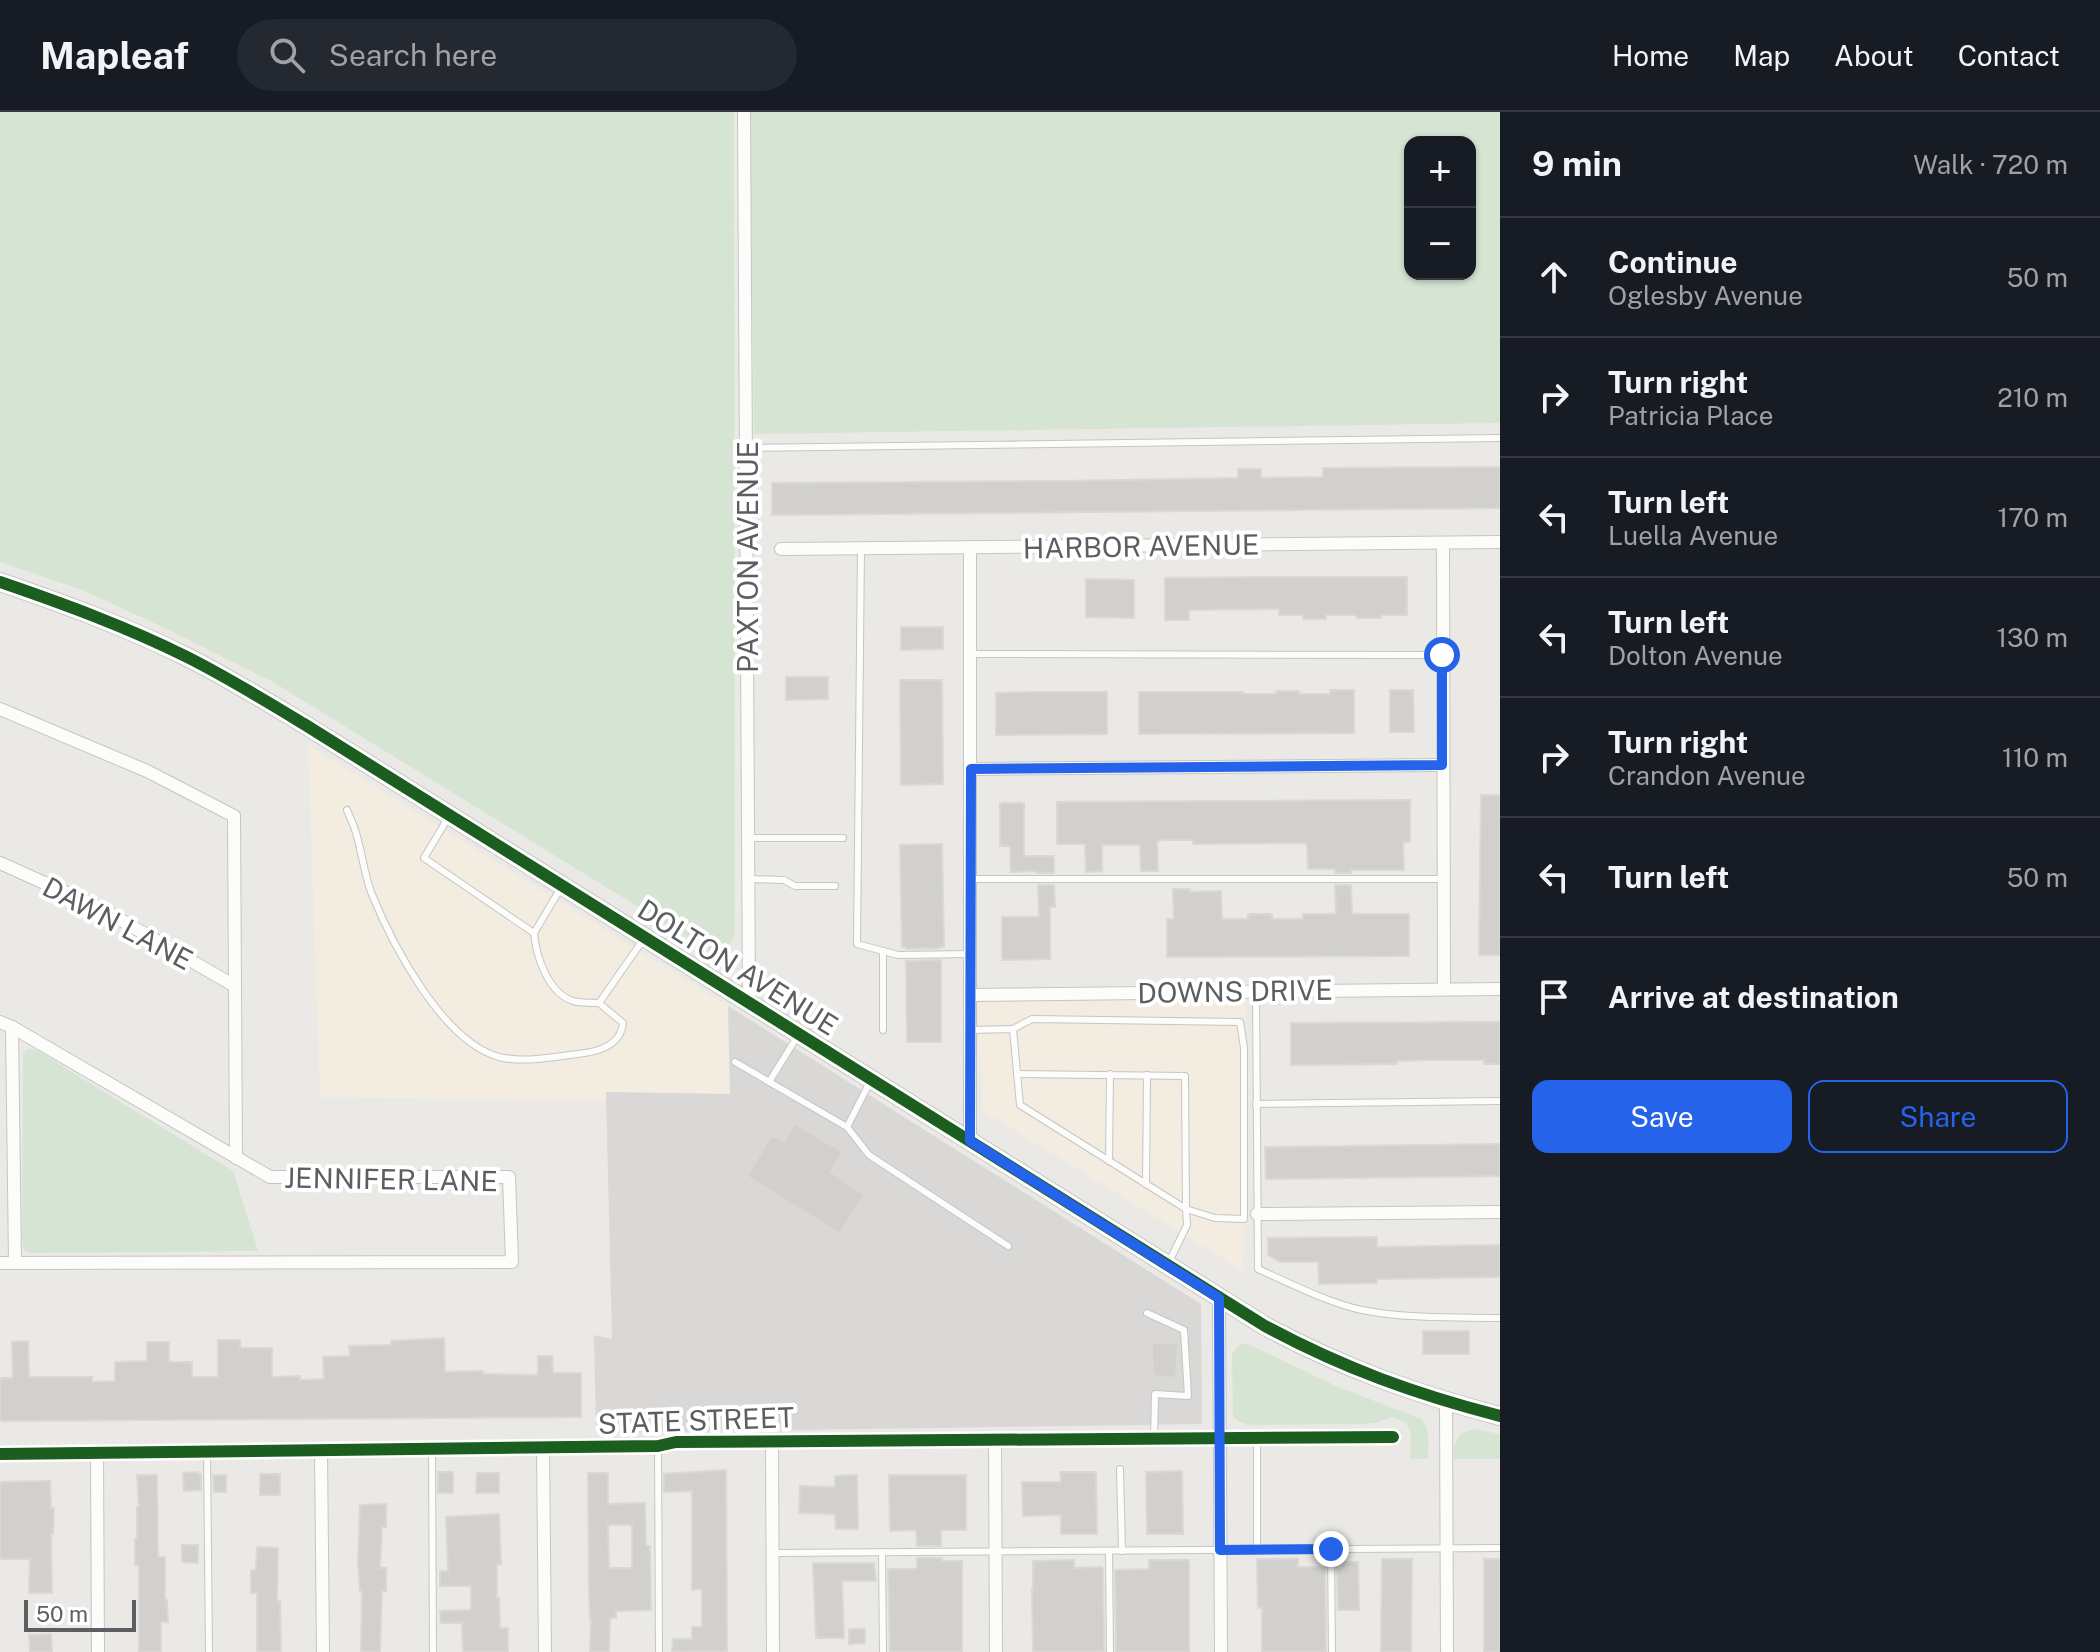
<!DOCTYPE html>
<html lang="en">
<head>
<meta charset="utf-8">
<style>
  :root { --surface:#171b24; --page:#242831; --text:#f1f3f6; --muted:#9ea1a6; --line:#363941; --accent:#2563eb }
  body { margin:0; font-family:"Public Sans",sans-serif; background:var(--page); color:var(--text) }
  .controls { position:absolute; right:24px; top:24px; display:grid; overflow:hidden; border-radius:16px; box-shadow:0 2px 6px #0004 }
  .controls button { width:72px; height:72px; display:grid; place-items:center; padding:0; border:0; border-bottom:2px solid var(--line); background:var(--surface); color:var(--text); font:40px sans-serif }
  .scale { position:absolute; left:24px; bottom:20px; width:112px; box-sizing:border-box; padding-left:8px; border:4px solid #5c5f62; border-top:0; font-size:22px; line-height:28px; white-space:nowrap; color:#5c5f62; -webkit-text-stroke:6px #fff; paint-order:stroke }
  .stop { position:absolute; width:24px; height:24px; margin:-18px; border:6px solid #2563eb; border-radius:50%; background:#fff }
  .stop.end { background:#2563eb; border-color:#fff; box-shadow:0 2px 8px #0008 }
  .list { margin:0; padding:0; list-style:none }
  h2 { display:flex; justify-content:space-between; align-items:center; height:104px; margin:0; padding:0 32px; font-size:34px }
  h2 small { font-size:26px; font-weight:400; color:var(--muted) }
  .list li { display:grid; grid-template-columns:52px 1fr auto; gap:24px; align-items:center; box-sizing:border-box; height:120px; padding:0 32px; border-top:2px solid var(--line) }
  .list b { display:block; font-size:30px; white-space:nowrap }
  .list p { margin:0; font-size:26px; white-space:nowrap; color:var(--muted) }
  .list em { font-size:26px; font-style:normal; color:var(--muted) }
  .actions { display:flex; gap:16px; padding:24px 32px }
  .actions a { flex:1; padding:18px 0; border:2px solid var(--accent); border-radius:16px; text-align:center; font-size:28px; color:var(--accent) }
  .actions .main { background:var(--accent); color:#fff }
  .icon { flex:none; width:44px; height:44px; fill:none; stroke:currentColor; stroke-width:2; stroke-linecap:round; stroke-linejoin:round }
  .map { position:relative; flex:none; width:1500px; height:1540px; overflow:hidden }
  header { display:flex; align-items:center; gap:48px; box-sizing:border-box; height:112px; padding:0 40px; background:var(--surface); border-bottom:2px solid var(--line) }
  header strong { font-size:38px }
  nav { display:flex; gap:44px; margin-inline-start:auto; font-size:28px }
  .search { width:560px; height:72px; background:var(--page); display:flex; align-items:center; gap:20px; box-sizing:border-box; padding:0 28px; border-radius:44px; color:var(--muted); font-size:30px }
  main { display:flex }
  aside { flex:1; background:var(--surface) }
  .map>svg:first-child { display:block }
  .commercial { fill:#f2ede0 }
  .industrial { fill:#dad8d6 }
  .green { fill:#d6e5d3; fill-rule:evenodd }
  .building { fill:#d1d0ce; stroke:#dad8d5; stroke-width:2; fill-rule:evenodd }
  .lines { fill:none; stroke-linecap:round; stroke-linejoin:round }
  .lane-casing { stroke:#c5c5c5; stroke-width:8 }
  .street-casing { stroke:#c5c5c5; stroke-width:14 }
  .secondary-casing { stroke:#c7c7c7; stroke-width:20 }
  .lane { stroke:#fcfcfb; stroke-width:6 }
  .street { stroke:#fcfcfb; stroke-width:12 }
  .secondary { stroke:#fcfcfb; stroke-width:18 }
  .cycleway-casing { stroke:#fff; stroke-width:17 }
  .cycleway { stroke:#1b5e20; stroke-width:12 }
  .route { stroke:#2563eb; stroke-width:10 }
  .labels { text-anchor:middle; dominant-baseline:central; stroke-width:8; stroke-linejoin:round; paint-order:stroke }
  .street-label { font-size:28px; fill:#5c5f62; stroke:#fff }
</style>
</head>
<body>
<header>
<strong>Mapleaf</strong>
<div class="search"><svg class="icon" aria-label="search" viewBox="0 0 24 24"><circle cx="10" cy="10" r="6"/><path d="M15 15l6 6"/></svg>Search here</div>
<nav><a>Home</a><a>Map</a><a>About</a><a>Contact</a></nav>
</header>
<main>
<div class="map">
<svg width="1500" height="1540" viewBox="0 0 1500 1540">
  <rect width="100%" height="100%" fill="#eae9e6"/>
  <g class="commercial">
    <path d="M308,633L728,894L730,982L607,980L606,989L320,985Z"/>
    <path d="M1246,885L1243,1159L983,999L976,888Z"/>
  </g>
  <path class="industrial" d="M728,894L1201,1192L1202,1312L596,1321L594,1223L612,1227L606,980L730,982Z"/>
  <g class="green">
    <path d="M0,0H734L735,823L721,846L273,570L167,517L80,477L0,450Z"/>
    <path d="M750,0H1500V311L754,322ZM1410,30H1470V162H1410Z"/>
    <path d="M28,937L36,938L233,1059L258,1139L30,1141L24,1139L22,1128L23,941Z"/>
    <path d="M1246,1231L1336,1274L1421,1307C1431,1317 1428,1333 1428,1347H1410L1411,1320L1405,1310L1392,1305L1375,1311L1359,1312L1249,1313L1240,1310L1233,1305L1232,1242L1238,1234Z"/>
    <path d="M1474,1317L1500,1322V1347H1454V1335L1460,1322Z"/>
  </g>
  <g class="building">
    <path d="M1500,355V396L772,403V371L1062,369L1238,366V357H1261V366L1323,365V356Z"/>
    <path d="M1279,465H1407V503H1381V506H1357V503H1326V507H1303V503H1279V497L1189,498V508H1165V466Z"/>
    <path d="M1086,467L1134,468V506L1086,505Z"/>
    <path d="M901,515H943V537L901,538Z"/>
    <path d="M786,565H828V587L786,588Z"/>
    <path d="M900,568H942L943,672L901,673Z"/>
    <path d="M1330,578H1354V621L1139,622V580H1243V582H1276V579H1299V582H1330Z"/>
    <path d="M1390,578H1413L1414,620H1390Z"/>
    <path d="M1029,580H1107V622L996,623V581Z"/>
    <path d="M1481,683H1500V843H1479Z"/>
    <path d="M1410,688V730H1403L1404,758H1351V761H1335V757H1308L1307,731L1193,732V728H1164L1157,729L1158,759H1141L1140,733H1102V759L1086,760L1085,732H1057V690Z"/>
    <path d="M1000,691H1024V744H1054V761H1037V759L1011,760L1010,734H1000Z"/>
    <path d="M942,732L944,835H940V836L906,837V835H902L900,733Z"/>
    <path d="M1038,773H1054L1055,795H1050V847L1002,848V805H1039Z"/>
    <path d="M1335,773H1351L1352,802H1409V844L1167,845V807H1174L1173,777H1190V780L1221,779L1222,807H1248V802H1272V807H1303V802H1336Z"/>
    <path d="M941,848V930H907L906,849Z"/>
    <path d="M1500,910V952H1484V948H1425L1397,949V952L1291,953V911Z"/>
    <path d="M794,1012L843,1040L831,1060L864,1083L840,1122L747,1064L771,1024L785,1029Z"/>
    <path d="M1500,1032V1064L1266,1067L1265,1035Z"/>
    <path d="M1377,1125V1135L1500,1133V1165L1377,1167V1171L1319,1172L1318,1150H1280L1268,1143V1126Z"/>
    <rect x="1423" y="1219" width="46" height="23"/>
    <path d="M444,1226L445,1260L483,1259V1262L538,1263V1244H552L553,1261H581V1305L0,1309V1266H13L12,1230L28,1229L29,1265H92V1270L115,1269V1250L147,1249V1230H169V1250H192V1265H218V1228H240V1236H272V1265L300,1264V1268L324,1267L323,1245L350,1244L349,1234L391,1233V1229Z"/>
    <path d="M1152,1231H1178L1176,1266L1153,1264Z"/>
    <path d="M726,1358L727,1539L672,1540L673,1527H692V1515H702V1477L692,1478V1379L664,1380V1362Z"/>
    <path d="M1182,1359L1183,1422H1147L1146,1360Z"/>
    <path d="M198,1360V1362H201V1378L184,1379L183,1361Z"/>
    <rect x="438" y="1360" width="15" height="21"/>
    <path d="M1060,1360H1096L1097,1422H1061V1403L1023,1404L1022,1370H1061Z"/>
    <path d="M477,1361H499V1381H476Z"/>
    <path d="M588,1361H608V1392L645,1391L646,1434H650L651,1498L616,1499V1506H610L609,1540H590L591,1506H590L589,1478ZM608,1413H632V1456H609Z"/>
    <rect x="260" y="1362" width="20" height="21"/>
    <path d="M137,1363H157L158,1445H165V1488H167L168,1510H161V1540H139V1453H135V1427H137V1395H139Z"/>
    <path d="M213,1363H226V1380H214Z"/>
    <path d="M857,1363L858,1417H836L835,1402L799,1401L800,1374L835,1375V1364Z"/>
    <path d="M889,1363H966V1418H941V1434H917L916,1418L890,1419Z"/>
    <path d="M50,1369L51,1396H54L53,1422H51L52,1481H29L30,1447H0V1370Z"/>
    <path d="M386,1392V1415H382L380,1456H386V1479H382L380,1540H361L362,1479H360L358,1451L360,1393Z"/>
    <path d="M499,1402L501,1452H497V1486H499L500,1516H508V1540H463L462,1511H441L440,1499L471,1498V1474H440V1459H448L446,1405Z"/>
    <path d="M182,1433H198V1451L182,1450Z"/>
    <path d="M257,1435L278,1436L277,1489H280L281,1540H257V1481H251V1458H256Z"/>
    <path d="M917,1446H942V1449H962V1540H890L888,1457H917Z"/>
    <path d="M1257,1447H1298V1455H1325L1326,1540H1262V1495L1258,1496Z"/>
    <path d="M1382,1447H1412L1411,1540H1381Z"/>
    <rect x="1484" y="1447" width="16" height="93"/>
    <path d="M1074,1448V1456L1102,1455L1103,1458L1104,1540H1033L1032,1476H1033V1449Z"/>
    <path d="M1149,1448H1189V1540H1116L1115,1458L1149,1457Z"/>
    <path d="M1340,1450H1358L1359,1498H1338L1337,1455H1340Z"/>
    <path d="M813,1451H874L876,1469H842L844,1526H816Z"/>
    <path d="M849,1517H865V1531L849,1532Z"/>
    <path d="M51,1522L52,1540H30L29,1523Z"/>
  </g>
  <g class="lines">
    <defs>
      <g id="lane">
        <path d="M746,336L1500,326"/>
        <path d="M861,436L857,832L898,843L970,842"/>
        <path d="M970,542L1442,543"/>
        <path d="M347,698C350,706 354,713 356,721C362,740 364,761 371,780C392,832 442,929 499,945C524,951 552,945 578,942C598,940 621,934 623,911L599,891L643,828"/>
        <path d="M448,706L424,746L534,821L562,774"/>
        <path d="M748,726H843"/>
        <path d="M749,767L784,768L795,774H835"/>
        <path d="M970,767H1443"/>
        <path d="M534,821C536,844 548,881 573,889C581,891 591,891 599,891"/>
        <path d="M883,839V918"/>
        <path d="M1256,879L1258,1157C1289,1171 1329,1191 1362,1198C1407,1207 1454,1205 1500,1206"/>
        <path d="M1013,917L1032,907L1240,910L1244,936V1107L1215,1106L1186,1097L1185,964L1017,962"/>
        <path d="M970,918L1013,917L1020,993L1186,1097L1187,1113L1169,1150"/>
        <path d="M735,950L847,1015L870,970"/>
        <path d="M769,970L797,925"/>
        <path d="M1256,992L1500,989"/>
        <path d="M847,1015L869,1043L1008,1134"/>
        <path d="M1109,1049L1110,962"/>
        <path d="M1146,1072L1147,963"/>
        <path d="M1147,1201L1184,1218L1188,1284L1155,1282L1154,1327"/>
        <path d="M658,1334L659,1540"/>
        <path d="M432,1337L433,1540"/>
        <path d="M207,1339L209,1540"/>
        <path d="M1120,1357L1122,1439"/>
        <path d="M1331,1437L1332,1540"/>
        <path d="M1257,1438V1326"/>
        <path d="M1109,1439L1110,1540"/>
        <path d="M882,1440L883,1540"/>
        <path d="M772,1441L1500,1436"/>
      </g>
      <g id="street">
        <path d="M744,0L749,890"/>
        <path d="M1443,431L1444,876"/>
        <path d="M781,437L1500,430"/>
        <path d="M0,597L147,659L234,704L236,1046"/>
        <path d="M971,657L1442,653"/>
        <path d="M0,751L102,797L233,873"/>
        <path d="M970,883L1500,877"/>
        <path d="M0,910L12,915L270,1065H509L512,1150L0,1151"/>
        <path d="M12,915L15,1150"/>
        <path d="M970,1029V435"/>
        <path d="M1257,1102L1500,1100"/>
        <path d="M1219,1186L1221,1540"/>
        <path d="M1446,1290L1447,1540"/>
        <path d="M995,1328L996,1540"/>
        <path d="M772,1329L773,1540"/>
        <path d="M543,1335L545,1540"/>
        <path d="M321,1338L323,1540"/>
        <path d="M97,1340L98,1540"/>
        <path d="M0,1342L658,1334L676,1330L1393,1325"/>
      </g>
      <path id="secondary" d="M0,470C64,492 127,515 187,545C227,565 266,589 304,612L1265,1214C1343,1256 1415,1282 1500,1304"/>
    </defs>
    <use href="#lane" class="lane-casing"/>
    <use href="#street" class="street-casing"/>
    <use href="#secondary" class="secondary-casing"/>
    <use href="#lane" class="lane"/>
    <use href="#street" class="street"/>
    <use href="#secondary" class="secondary"/>
    <defs>
      <g id="cycleway">
        <path d="M0,470C64,492 127,515 187,545C227,565 266,589 304,612L1265,1214C1343,1256 1415,1282 1500,1304"/>
        <path d="M0,1342L658,1334L676,1330L1393,1325"/>
      </g>
    </defs>
    <use href="#cycleway" class="cycleway-casing"/>
    <use href="#cycleway" class="cycleway"/>
  </g>
  <g class="lines">
    <path class="route" d="M1331,1437L1220,1438L1219,1186L970,1029L971,657L1442,653V543"/>
  </g>
  <g class="labels">
    <g class="street-label">
      <text transform="translate(1141 434) rotate(-1)">HARBOR AVENUE</text>
      <text transform="translate(747 445) rotate(-90)">PAXTON AVENUE</text>
      <text transform="translate(118 811) rotate(28)">DAWN LANE</text>
      <text transform="translate(738 855) rotate(32)">DOLTON AVENUE</text>
      <text transform="translate(1235 879) rotate(-1)">DOWNS DRIVE</text>
      <text transform="translate(391 1067) rotate(1)">JENNIFER LANE</text>
      <text transform="translate(696 1308) rotate(-2)">STATE STREET</text>
    </g>
  </g>
</svg>
<div class="controls">
<button>+</button>
<button>−</button>
</div>
<div class="scale">50 m</div>
<div class="stop" style="left:1442px;top:543px"></div>
<div class="stop end" style="left:1331px;top:1437px"></div>
</div>
<aside>
<h2>9 min<small>Walk · 720 m</small></h2>
<ul class="list">
<li><svg class="icon" aria-label="ahead" viewBox="0 0 24 24"><path d="M12 20V5M6 11l6-6 6 6"/></svg><div><b>Continue</b><p>Oglesby Avenue</p></div><em>50 m</em></li>
<li><svg class="icon" aria-label="right" viewBox="0 0 24 24"><path d="M7 20v-9h11M14 6l5 5-5 5"/></svg><div><b>Turn right</b><p>Patricia Place</p></div><em>210 m</em></li>
<li><svg class="icon" aria-label="left" viewBox="0 0 24 24"><path d="M17 20v-9H6M10 6l-5 5 5 5"/></svg><div><b>Turn left</b><p>Luella Avenue</p></div><em>170 m</em></li>
<li><svg class="icon" aria-label="left" viewBox="0 0 24 24"><path d="M17 20v-9H6M10 6l-5 5 5 5"/></svg><div><b>Turn left</b><p>Dolton Avenue</p></div><em>130 m</em></li>
<li><svg class="icon" aria-label="right" viewBox="0 0 24 24"><path d="M7 20v-9h11M14 6l5 5-5 5"/></svg><div><b>Turn right</b><p>Crandon Avenue</p></div><em>110 m</em></li>
<li><svg class="icon" aria-label="left" viewBox="0 0 24 24"><path d="M17 20v-9H6M10 6l-5 5 5 5"/></svg><div><b>Turn left</b></div><em>50 m</em></li>
<li><svg class="icon" aria-label="arrive" viewBox="0 0 24 24"><path d="M6 21V4h12l-3 4 3 4H6"/></svg><div><b>Arrive at destination</b></div></li>
</ul>
<div class="actions"><a class="main">Save</a><a>Share</a></div>
</aside>
</main>
</body>
</html>
